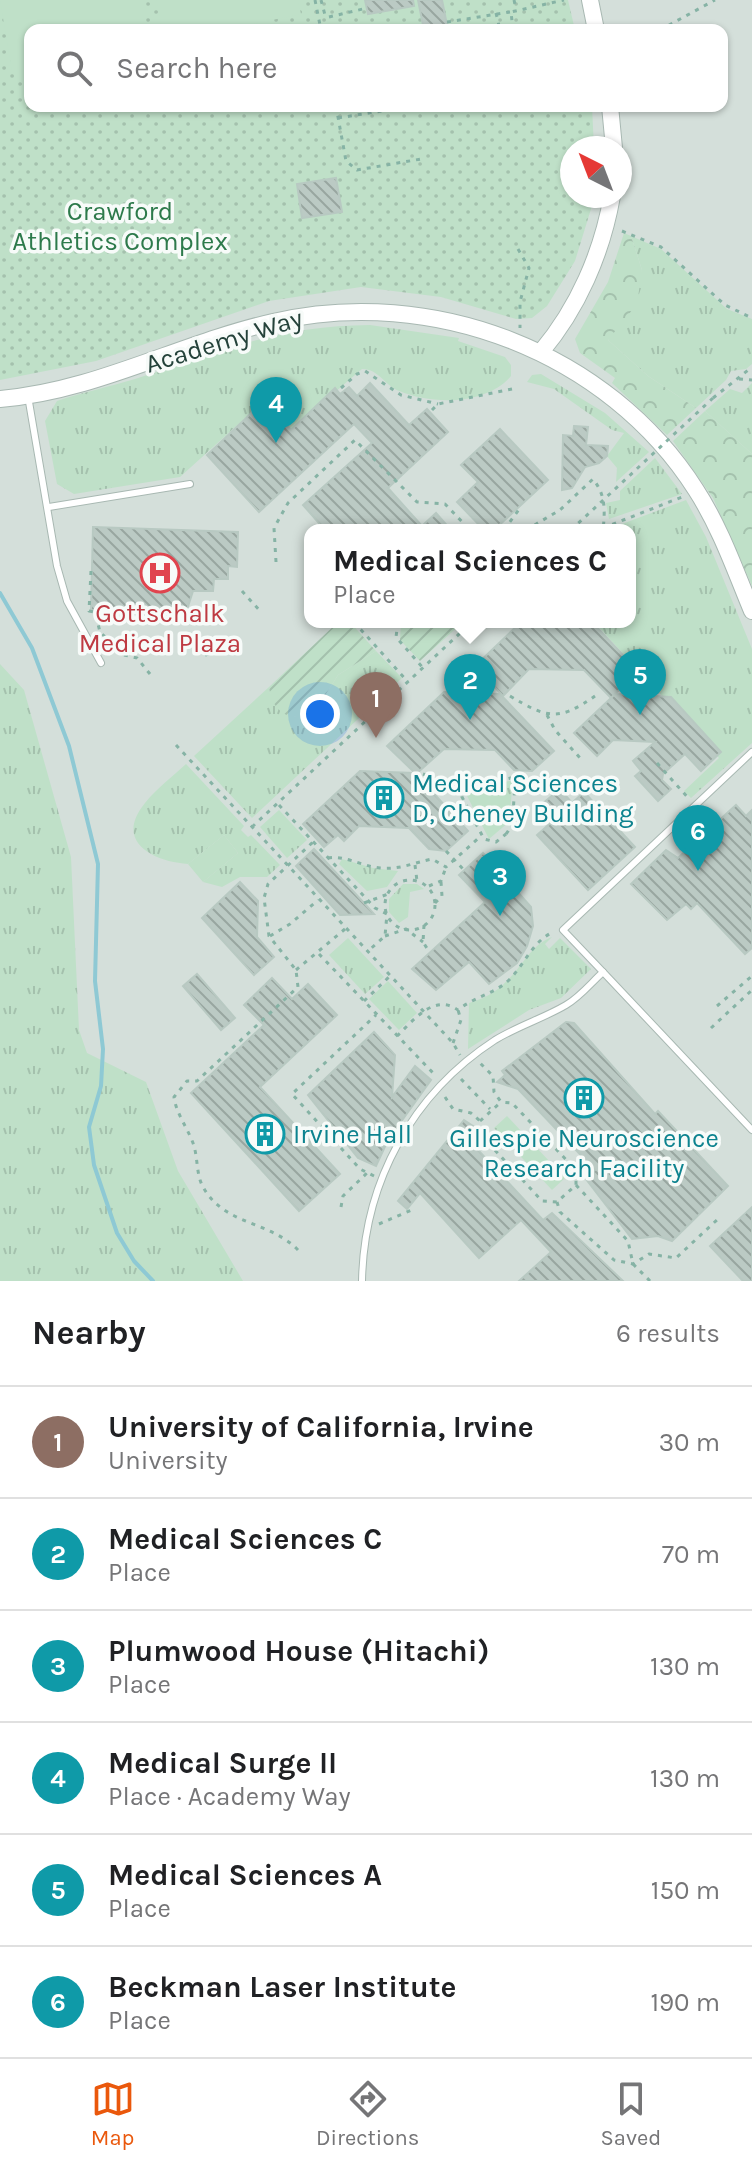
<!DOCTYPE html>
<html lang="en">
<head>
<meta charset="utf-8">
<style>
  :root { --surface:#fff; --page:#f6f6f6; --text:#202124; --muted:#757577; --line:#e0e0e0; --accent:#ea580c }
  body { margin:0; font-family:Karla,sans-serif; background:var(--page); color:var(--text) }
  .compass { position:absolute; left:560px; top:136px; width:72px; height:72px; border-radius:50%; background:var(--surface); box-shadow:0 2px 6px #0004; rotate:318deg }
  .you { position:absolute; left:320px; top:714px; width:28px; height:28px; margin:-20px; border:6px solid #fff; border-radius:50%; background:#1a73e8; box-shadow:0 0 0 12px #1a73e833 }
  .badge { display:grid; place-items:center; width:52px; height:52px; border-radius:50%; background:var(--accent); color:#fff; font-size:26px; font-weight:700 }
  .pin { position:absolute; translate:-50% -66px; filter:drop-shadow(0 2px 4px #0008) }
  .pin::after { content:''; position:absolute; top:42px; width:28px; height:24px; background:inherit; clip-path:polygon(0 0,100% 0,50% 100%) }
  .popup { position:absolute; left:304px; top:524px; width:332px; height:104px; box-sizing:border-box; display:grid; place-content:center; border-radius:16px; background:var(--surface); filter:drop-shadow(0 2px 6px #0005); font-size:26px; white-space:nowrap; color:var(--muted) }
  .popup b { font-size:30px; color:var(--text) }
  .popup::after { content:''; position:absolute; left:50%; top:100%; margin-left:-16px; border:16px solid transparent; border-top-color:var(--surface) }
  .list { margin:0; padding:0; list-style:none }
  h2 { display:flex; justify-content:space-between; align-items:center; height:104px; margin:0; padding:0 32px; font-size:34px }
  h2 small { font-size:26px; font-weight:400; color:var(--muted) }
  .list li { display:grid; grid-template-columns:52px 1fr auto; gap:24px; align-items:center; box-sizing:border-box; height:112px; padding:0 32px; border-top:2px solid var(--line) }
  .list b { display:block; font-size:30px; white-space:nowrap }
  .list p { margin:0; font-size:26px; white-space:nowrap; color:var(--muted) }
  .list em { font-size:26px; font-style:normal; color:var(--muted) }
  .icon { flex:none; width:44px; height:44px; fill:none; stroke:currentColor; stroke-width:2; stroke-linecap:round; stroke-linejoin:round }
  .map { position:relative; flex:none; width:752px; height:1281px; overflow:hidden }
  .search { position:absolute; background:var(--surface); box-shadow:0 2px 6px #0004; left:24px; right:24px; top:24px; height:88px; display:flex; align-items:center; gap:20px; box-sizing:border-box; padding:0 28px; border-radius:16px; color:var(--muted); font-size:30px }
  .sheet { height:776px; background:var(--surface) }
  nav { display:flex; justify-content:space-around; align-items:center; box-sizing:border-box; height:112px; border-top:2px solid var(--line); background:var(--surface); font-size:22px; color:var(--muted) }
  nav a { display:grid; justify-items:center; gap:4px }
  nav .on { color:var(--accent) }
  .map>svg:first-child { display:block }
  .built { fill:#d4dfda; fill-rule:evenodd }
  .grass { fill:url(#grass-tufts) }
  .forest { fill:url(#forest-crowns) }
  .park { fill:url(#park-dots) }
  .garden { fill:url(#garden-furrows) }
  .pitch { fill:#bfe0c8 }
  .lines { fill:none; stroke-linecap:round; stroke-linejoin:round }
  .stream { stroke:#8ec9d4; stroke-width:4 }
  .building { fill:url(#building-back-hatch); stroke:#b8c9c2; stroke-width:2 }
  .service-casing { stroke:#a8b8b2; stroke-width:8 }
  .tertiary-casing { stroke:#a8b8b2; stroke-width:18 }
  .path { stroke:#86b3a5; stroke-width:3; stroke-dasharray:4 6; stroke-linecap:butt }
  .service { stroke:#fff; stroke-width:6 }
  .tertiary { stroke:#fff; stroke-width:16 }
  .path-bridge { stroke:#86b3a5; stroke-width:3; stroke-dasharray:4 6; stroke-linecap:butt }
  .labels { text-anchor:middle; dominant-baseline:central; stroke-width:7; stroke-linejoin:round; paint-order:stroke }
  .park-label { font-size:26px; fill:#2d7a4b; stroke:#f7fbf9 }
  .street-label { font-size:26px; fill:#24423a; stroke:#f7fbf9 }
  .health-label { font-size:26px; fill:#be3a42; stroke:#f7fbf9 }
  .culture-label { font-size:26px; fill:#0d838f; stroke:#f7fbf9; text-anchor:start }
</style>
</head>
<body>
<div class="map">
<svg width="752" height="1281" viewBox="0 0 752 1281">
  <defs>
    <pattern id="grass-tufts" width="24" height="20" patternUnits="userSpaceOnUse" patternTransform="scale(2)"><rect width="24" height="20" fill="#bfe0c8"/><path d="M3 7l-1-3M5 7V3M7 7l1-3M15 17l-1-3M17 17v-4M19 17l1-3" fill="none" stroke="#a4c1ad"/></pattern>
    <pattern id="forest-crowns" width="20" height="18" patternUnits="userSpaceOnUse" patternTransform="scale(2)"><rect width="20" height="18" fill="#bfe0c8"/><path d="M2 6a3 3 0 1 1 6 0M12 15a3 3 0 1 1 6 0" fill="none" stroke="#a4c1ad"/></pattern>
    <pattern id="park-dots" width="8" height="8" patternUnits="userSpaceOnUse" patternTransform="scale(2)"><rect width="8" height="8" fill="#bfe0c8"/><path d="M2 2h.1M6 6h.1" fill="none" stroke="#a4c1ad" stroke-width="1.8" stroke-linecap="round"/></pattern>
    <pattern id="garden-furrows" width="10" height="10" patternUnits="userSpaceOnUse" patternTransform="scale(2)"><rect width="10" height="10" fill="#bfe0c8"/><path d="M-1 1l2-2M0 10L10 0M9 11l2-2" fill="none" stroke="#a4c1ad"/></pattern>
    <pattern id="building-back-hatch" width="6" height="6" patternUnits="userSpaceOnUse" patternTransform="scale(2)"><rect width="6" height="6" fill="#bbcac4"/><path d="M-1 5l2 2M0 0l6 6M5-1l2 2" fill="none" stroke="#98a6a0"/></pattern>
  </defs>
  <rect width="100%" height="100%" fill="#e6efeb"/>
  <path class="built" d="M0,0H752V1281H0ZM30,30H722V106H30ZM572,148H620V196H572ZM310,530H630V622H310Z"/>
  <g class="grass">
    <path d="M631,236L661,249L727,309L752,319V364L746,369L731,371L726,380L696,408L648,376L608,340L642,270Z"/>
    <path d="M370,325L459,338L458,341L505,357L511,365V376C486,405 433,405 399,391C384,385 379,369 362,369L291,430L264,401L180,477L74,494L57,484L45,421L57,401C83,392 109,387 135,379C222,351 276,326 370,325Z"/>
    <path d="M541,374L605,413L649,452L616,482L617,468L607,456L624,433L612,430L554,389L527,382L532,375Z"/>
    <path d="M752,383V454L705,411L730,389L742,393Z"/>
    <path d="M655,458L682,494L609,519L606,503L620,500V491Z"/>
    <path d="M686,500L706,537L752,649V743L691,798L684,791L719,758L594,622H630V530H606Z"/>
    <path d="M376,651L402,678L252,818L194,756L269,687L270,693L295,717L314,713L338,675Z"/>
    <path d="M0,664L24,690L71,857L79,1030L87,1053L146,1082L178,1171L243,1281H0Z"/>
    <path d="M186,764L244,826L241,830L248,837L251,835L280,865L267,877H240L222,887L203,882L238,853L224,835L188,864C154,862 113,842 145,803C156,789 173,776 186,764Z"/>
    <path d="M513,780L509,822L489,839L465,792Z"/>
    <path d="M279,810L307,840L287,858L260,827Z"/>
    <path d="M342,859L373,868L398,871L387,887L367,891L339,864Z"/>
    <path d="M403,884H417L424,889L410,892L408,917L399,923L389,912V899Z"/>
    <path d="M552,937L545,944L549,949L560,938L591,969L561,998L529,1010L468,1049L469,1003C518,990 521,948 552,937Z"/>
    <path d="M348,938L384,977L365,994L329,955Z"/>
    <path d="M388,981L417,1013L399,1030L369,999Z"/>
    <path d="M507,1116L565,1178L552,1190L494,1128Z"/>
  </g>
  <g class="forest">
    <path d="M624,233L631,236L642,270L637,304L608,340L648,376L696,408L667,435L612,383L615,378L580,353L575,339L608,282Z"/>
    <path d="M705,411L752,454V586L713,498L673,441Z"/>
  </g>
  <path class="park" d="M0,0H568L575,30H30V106H592L594,148H572V196H595L575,261L547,306L532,318L516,319L441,297L361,287L269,301L96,361L0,380Z"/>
  <g class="garden">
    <path d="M338,622H350L376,651L338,675L314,713C289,724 272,711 269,687Z"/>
    <path d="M401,622H463L420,661L400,640Z"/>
  </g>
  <g class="pitch">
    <path d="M0,0H142L148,30H30V68L12,72Z"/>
    <path d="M156,0H298L301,14L223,30H162Z"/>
    <path d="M224,835L238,853L203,882L188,864Z"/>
  </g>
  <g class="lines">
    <path class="stream" d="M0,593L32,648L69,746L98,864L95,981L103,1049L101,1086L89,1127L94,1165L117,1233L134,1261L153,1281"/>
  </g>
  <g class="building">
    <path d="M365,0H413L414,6L368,14Z"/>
    <path d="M418,0H442L448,30H424Z"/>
    <path d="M336,178L342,212L302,218L297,184Z"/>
    <path d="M370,383L409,425L427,409L448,432L388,488L422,526L436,513L451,530H325L303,505L372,443L354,424L259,512L207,455L264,401L291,430L335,388L340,394L349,387L357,396Z"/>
    <path d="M574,426L588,427L586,445L608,446L607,456L599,463L585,467L572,488L562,490L563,435L573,436Z"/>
    <path d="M500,429L548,480L494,530H484L457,502L478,482L461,465Z"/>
    <path d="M93,527L238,532L237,567L228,566V579H214L213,591H193L184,619L91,610Z"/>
    <path d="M521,622H592L638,671L611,698L615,694L671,697L721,752L701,771L685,754L663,774L662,780L671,789L658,801L635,776L641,771L633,761L655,742L613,740L597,756L574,733L611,698L584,670L529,669L503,696L475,666Z"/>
    <path d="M444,692L500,694L554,751L532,771L514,770L495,750L444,749L416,774L468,831L446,851L429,849L409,828L359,826L344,841L338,835L324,847L303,824L360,771L415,773L387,746Z"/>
    <path d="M560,789L572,803L584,792L635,847L588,890L537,835L555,819L542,804Z"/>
    <path d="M736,805L746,816L752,810V948L745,954L697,903L691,909L686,904L667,920L631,884L666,850L678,858L693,844L683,832L693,823L703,835Z"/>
    <path d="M314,849L364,903L374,914L340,915L296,866Z"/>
    <path d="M483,853L531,907L533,926L527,946L517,963L489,984L469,962L436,990L412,969L485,902L459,875Z"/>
    <path d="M240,882L258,901L257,937L274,957L254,975L202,918Z"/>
    <path d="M197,974L235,1018L221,1030L183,986Z"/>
    <path d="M272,978L292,999L308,984L337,1015L260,1087L340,1174L299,1211L191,1093L264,1025L244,1005Z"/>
    <path d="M566,1022L574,1023L655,1114L658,1111L728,1186L672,1241L658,1236L632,1239L586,1179L595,1170L518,1089L497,1082L505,1075L502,1071Z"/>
    <path d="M374,1032L395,1055L392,1097L415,1066L431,1080L388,1140L376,1166L358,1158L308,1095Z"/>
    <path d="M464,1120L473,1126L466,1137L543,1220L552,1213L623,1281H519L551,1252L521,1220L479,1258L420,1193L407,1209L398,1201Z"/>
    <path d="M752,1207V1281H743L710,1246Z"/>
  </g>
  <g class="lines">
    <defs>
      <g id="service">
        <path d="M28,396L57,566L67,601L101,663"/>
        <path d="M49,507L190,484"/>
        <path d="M603,972L752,1130"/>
        <path d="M362,1281C364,1182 412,1094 495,1040C518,1026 544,1018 566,1005C580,997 591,983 603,972L563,930L752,752"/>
      </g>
      <g id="tertiary">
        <path d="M590,0L596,30"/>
        <path d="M610,106L614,148"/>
        <path d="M541,352C578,308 602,253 612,196"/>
        <path d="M0,399C96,391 180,343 273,322C432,285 608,352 696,490C720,527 735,570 752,611"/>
      </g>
    </defs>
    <use href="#service" class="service-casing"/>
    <use href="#tertiary" class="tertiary-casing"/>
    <g class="path">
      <path d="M315,0L321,30"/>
      <path d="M321,0L325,15L329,17L367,8"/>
      <path d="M514,0L516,9"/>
      <path d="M496,13L500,30"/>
      <path d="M447,22L510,12"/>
      <path d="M402,30L423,26"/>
      <path d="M513,30L511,12L564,0"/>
      <path d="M660,30L715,0"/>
      <path d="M336,106L346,161L357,170L421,159"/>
      <path d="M338,118L413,106"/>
      <path d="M622,231L661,247L725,305L752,318"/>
      <path d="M518,249L529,268L520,302V328"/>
      <path d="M739,379L752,380"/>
      <path d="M341,388L357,374L365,371L401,395L438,404"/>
      <path d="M713,398L752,367"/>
      <path d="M432,410L438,404L512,389"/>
      <path d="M603,528L682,497"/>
      <path d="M504,530L520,508"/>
      <path d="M526,530L560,510L593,479C606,495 605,511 603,530"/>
      <path d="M276,562L274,528L288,503L355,440L417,502L445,504L470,530"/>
      <path d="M91,571L89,611L95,612L100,632L124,655L137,658L150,674"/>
      <path d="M242,591L261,612"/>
      <path d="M354,622L408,682"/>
      <path d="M398,622L396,637L423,668"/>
      <path d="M191,638L210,659"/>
      <path d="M510,696C547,718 558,722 595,696"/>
      <path d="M547,715L555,730L580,758"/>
      <path d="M176,745L453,1043L460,1055"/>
      <path d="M657,763L690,800"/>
      <path d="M423,774L461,789"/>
      <path d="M279,805L375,908L387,914L385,936L367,952"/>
      <path d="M252,827L472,622"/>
      <path d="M506,834C517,821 511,797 517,781L511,778L461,789L462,797L484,839L496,842L506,834L510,838"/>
      <path d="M328,858C345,855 361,866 380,868C399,870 413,863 432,859L446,867L481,836"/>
      <path d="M415,865L417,881"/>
      <circle cx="410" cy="905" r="25"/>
      <path d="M429,886L441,881L446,867"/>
      <path d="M364,903L388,894"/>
      <path d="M435,903L442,896L441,882"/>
      <path d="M424,925L423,942L430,953"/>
      <path d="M270,936L290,924L318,900"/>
      <path d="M385,936L406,929L423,942"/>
      <path d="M319,954L435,1075"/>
      <path d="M296,970L345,929"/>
      <path d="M364,1001L390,976"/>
      <path d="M717,1006L752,976"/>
      <path d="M711,1028L752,990"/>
      <path d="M397,1036C414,1020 434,993 458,1010C474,997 494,994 509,980C525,964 532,942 553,932"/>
      <path d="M453,1043L461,1020L458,1010"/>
      <path d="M461,1079L490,1109"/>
      <path d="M445,1097L453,1109L471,1113L480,1121V1134L542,1201L557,1202L576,1185V1170L512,1103L501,1102L494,1092L493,1076L480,1063"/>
      <path d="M480,1121L501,1102"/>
      <path d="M374,1176L360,1169L292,1094L376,1015"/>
      <path d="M576,1185L628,1241L633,1264L650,1281"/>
      <path d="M557,1202L560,1212L614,1260L633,1264L649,1254L676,1258L719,1218"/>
      <path d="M341,1207L343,1196L367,1173"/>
      <path d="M379,1224L414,1209"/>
      <path d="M298,1250C269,1220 223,1226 202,1185C196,1172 198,1157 193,1143C187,1127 176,1113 174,1097L187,1081H197L298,987L296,970L269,936L264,898L268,884L313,842"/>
    </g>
    <use href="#service" class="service"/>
    <use href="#tertiary" class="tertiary"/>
    <g class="path-bridge">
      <path d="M571,530L713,398"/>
      <path d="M446,851L464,870"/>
    </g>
  </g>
  <defs>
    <symbol id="hospital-ring" viewBox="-11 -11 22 22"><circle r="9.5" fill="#f7fbf9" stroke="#e0444e" stroke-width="1.5"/><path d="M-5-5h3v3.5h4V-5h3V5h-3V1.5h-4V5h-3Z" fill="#e0444e"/></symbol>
    <symbol id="building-ring" viewBox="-11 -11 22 22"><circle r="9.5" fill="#f7fbf9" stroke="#0f9aa8" stroke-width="1.5"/><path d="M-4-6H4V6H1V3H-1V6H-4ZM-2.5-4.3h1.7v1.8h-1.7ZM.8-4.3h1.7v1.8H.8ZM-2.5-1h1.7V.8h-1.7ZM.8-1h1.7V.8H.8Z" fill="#0f9aa8"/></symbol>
  </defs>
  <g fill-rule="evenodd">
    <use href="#hospital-ring" x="138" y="551" width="44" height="44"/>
    <use href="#building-ring" x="362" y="776" width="44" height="44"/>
    <use href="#building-ring" x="562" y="1076" width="44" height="44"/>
    <use href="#building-ring" x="243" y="1112" width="44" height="44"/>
  </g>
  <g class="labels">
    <g class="park-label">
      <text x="120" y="211">Crawford<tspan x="120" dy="30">Athletics Complex</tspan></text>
    </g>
    <g class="street-label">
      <text transform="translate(224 341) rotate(-17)">Academy Way</text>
    </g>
    <g class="health-label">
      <text x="160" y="613">Gottschalk<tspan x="160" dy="30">Medical Plaza</tspan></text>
    </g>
    <g class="culture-label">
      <text x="412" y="783">Medical Sciences<tspan x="412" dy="30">D, Cheney Building</tspan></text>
      <text x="293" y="1134">Irvine Hall</text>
      <text x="584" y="1138" text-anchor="middle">Gillespie Neuroscience<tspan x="584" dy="30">Research Facility</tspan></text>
    </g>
  </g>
</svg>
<svg class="compass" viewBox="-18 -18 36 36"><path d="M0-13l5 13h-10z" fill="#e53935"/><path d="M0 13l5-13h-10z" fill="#757577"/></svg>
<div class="you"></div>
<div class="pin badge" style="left:376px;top:738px;background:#8d6e63">1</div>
<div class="pin badge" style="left:470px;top:720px;background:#0f9aa8">2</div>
<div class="popup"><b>Medical Sciences C</b>Place</div>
<div class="pin badge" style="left:500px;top:916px;background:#0f9aa8">3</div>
<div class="pin badge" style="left:276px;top:443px;background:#0f9aa8">4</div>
<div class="pin badge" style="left:640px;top:715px;background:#0f9aa8">5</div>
<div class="pin badge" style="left:698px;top:871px;background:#0f9aa8">6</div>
<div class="search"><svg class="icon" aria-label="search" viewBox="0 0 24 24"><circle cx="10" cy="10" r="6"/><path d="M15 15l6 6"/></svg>Search here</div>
</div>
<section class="sheet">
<h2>Nearby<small>6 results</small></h2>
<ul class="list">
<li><span class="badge" style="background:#8d6e63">1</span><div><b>University of California, Irvine</b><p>University</p></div><em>30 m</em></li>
<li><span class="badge" style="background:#0f9aa8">2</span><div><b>Medical Sciences C</b><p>Place</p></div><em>70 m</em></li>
<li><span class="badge" style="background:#0f9aa8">3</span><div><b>Plumwood House (Hitachi)</b><p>Place</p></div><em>130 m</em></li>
<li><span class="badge" style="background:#0f9aa8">4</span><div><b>Medical Surge II</b><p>Place · Academy Way</p></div><em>130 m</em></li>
<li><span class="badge" style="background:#0f9aa8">5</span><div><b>Medical Sciences A</b><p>Place</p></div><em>150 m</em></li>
<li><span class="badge" style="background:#0f9aa8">6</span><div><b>Beckman Laser Institute</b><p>Place</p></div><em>190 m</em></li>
</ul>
</section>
<nav>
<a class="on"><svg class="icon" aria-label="map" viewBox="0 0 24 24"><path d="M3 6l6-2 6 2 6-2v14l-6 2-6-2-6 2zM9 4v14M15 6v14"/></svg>Map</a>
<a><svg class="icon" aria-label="directions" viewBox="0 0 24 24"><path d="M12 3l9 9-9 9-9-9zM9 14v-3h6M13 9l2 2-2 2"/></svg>Directions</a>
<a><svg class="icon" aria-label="saved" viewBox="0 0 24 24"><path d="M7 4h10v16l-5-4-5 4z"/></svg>Saved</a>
</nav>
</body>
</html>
